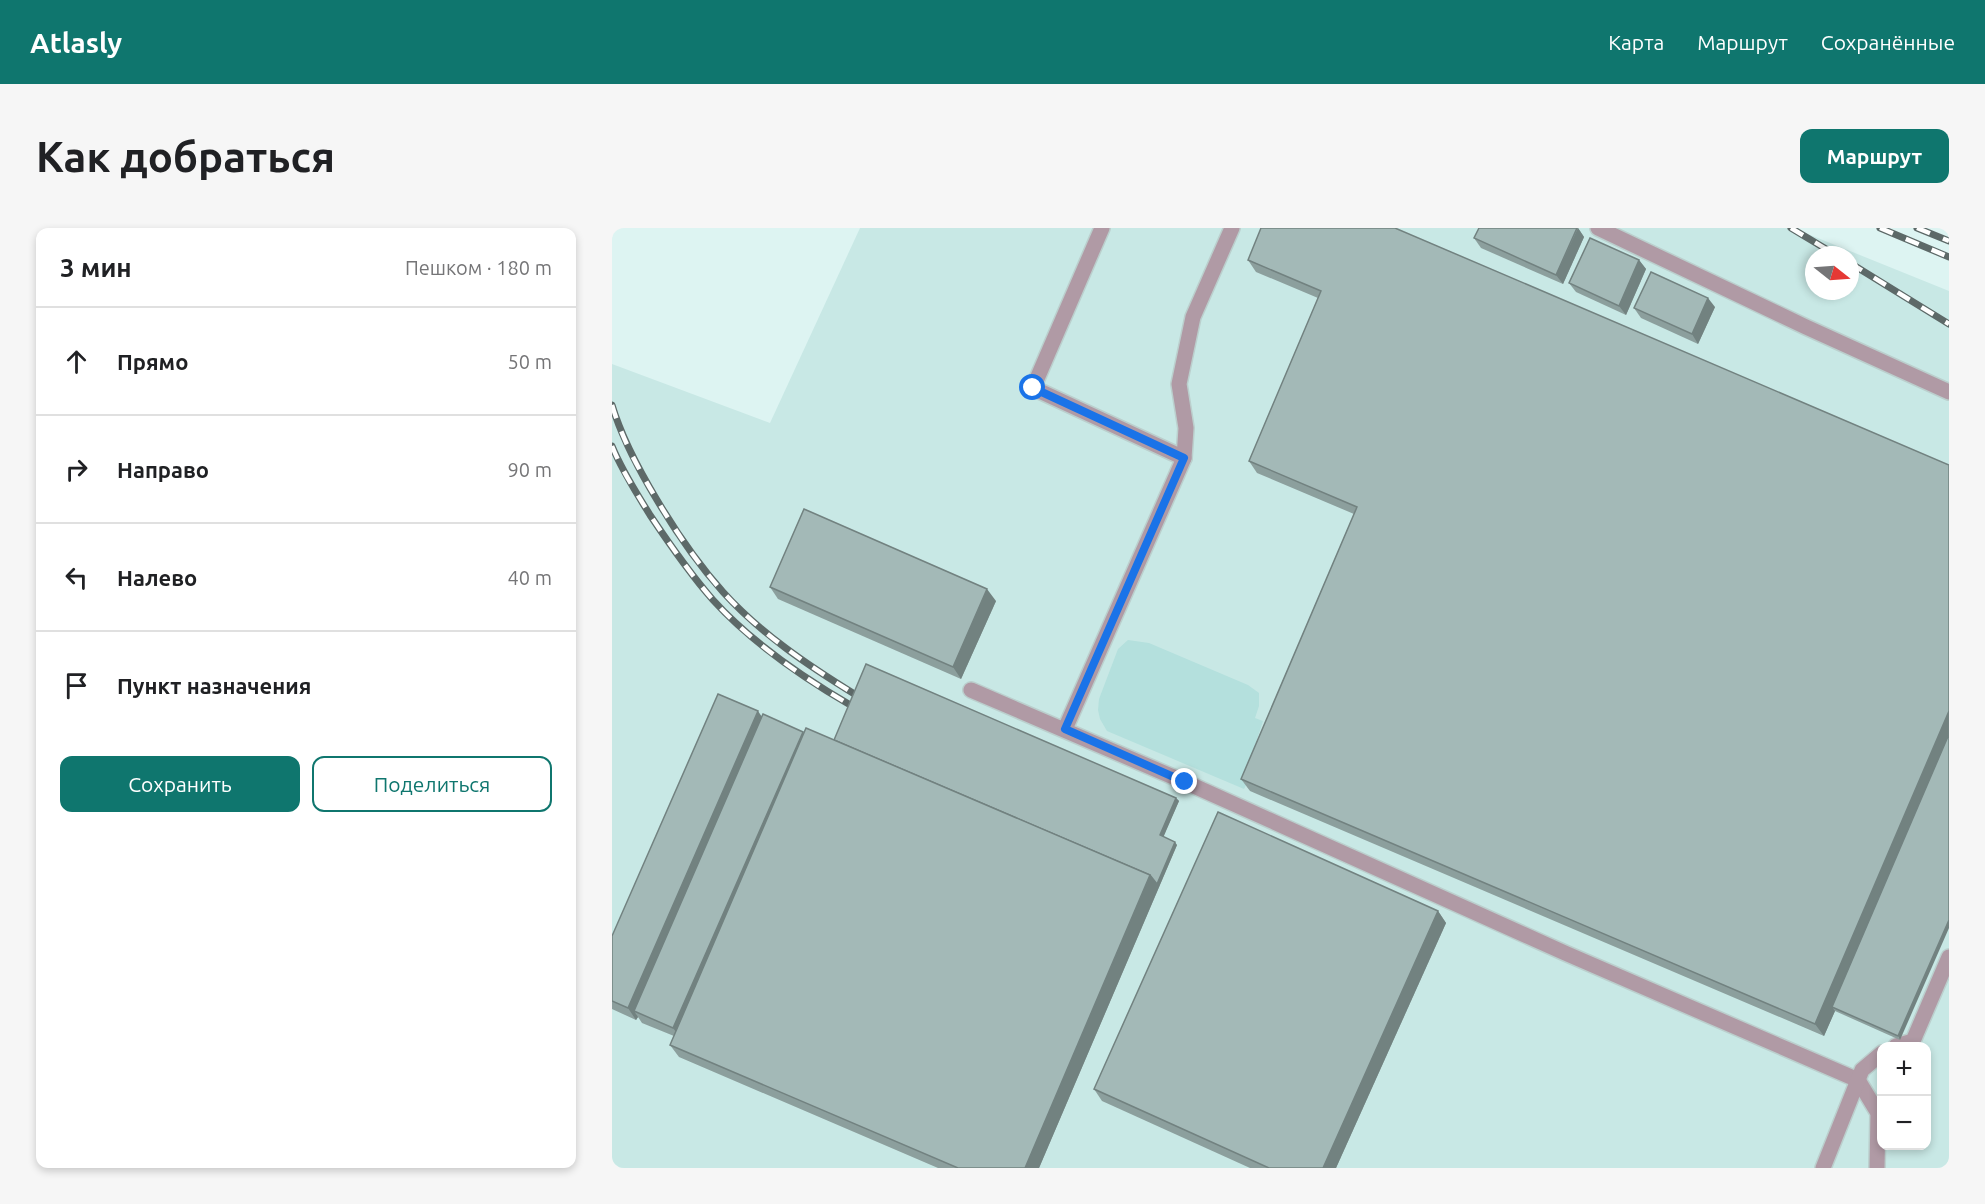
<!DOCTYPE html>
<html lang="ru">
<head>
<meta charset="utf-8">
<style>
  :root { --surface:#fff; --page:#f6f6f6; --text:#202124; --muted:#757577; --line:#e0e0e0; --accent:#0f766e }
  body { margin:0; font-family:Ubuntu,sans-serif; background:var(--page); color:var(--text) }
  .controls { position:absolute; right:18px; bottom:18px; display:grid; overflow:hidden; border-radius:12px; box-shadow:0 3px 9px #0003 }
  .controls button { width:54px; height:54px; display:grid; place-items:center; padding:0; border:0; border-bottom:2px solid var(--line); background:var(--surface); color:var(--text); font:30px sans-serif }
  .compass { position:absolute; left:1193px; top:18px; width:54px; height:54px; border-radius:50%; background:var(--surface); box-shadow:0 3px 9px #0003; rotate:107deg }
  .stop { position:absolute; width:18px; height:18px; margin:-14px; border:4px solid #1a73e8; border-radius:50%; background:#fff }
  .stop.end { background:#1a73e8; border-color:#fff; box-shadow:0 2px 6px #0008 }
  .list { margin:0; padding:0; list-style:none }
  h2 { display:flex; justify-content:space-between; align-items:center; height:78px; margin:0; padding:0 24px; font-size:26px }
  h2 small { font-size:20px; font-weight:400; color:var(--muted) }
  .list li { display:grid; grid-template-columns:39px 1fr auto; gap:18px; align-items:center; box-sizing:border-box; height:108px; padding:0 24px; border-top:2px solid var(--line) }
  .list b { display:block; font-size:22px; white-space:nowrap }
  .list em { font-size:20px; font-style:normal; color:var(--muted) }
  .actions { display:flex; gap:12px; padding:18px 24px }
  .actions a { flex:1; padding:14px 0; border:2px solid var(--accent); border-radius:12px; text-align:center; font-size:21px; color:var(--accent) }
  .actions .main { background:var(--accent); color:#fff }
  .icon { flex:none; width:33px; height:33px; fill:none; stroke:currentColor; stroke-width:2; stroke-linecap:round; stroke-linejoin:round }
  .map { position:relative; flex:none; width:1337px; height:940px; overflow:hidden; border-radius:12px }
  header { display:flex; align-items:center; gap:36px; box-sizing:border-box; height:84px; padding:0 30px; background:var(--accent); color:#fff }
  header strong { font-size:28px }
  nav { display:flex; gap:33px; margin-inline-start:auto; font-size:21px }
  .intro { display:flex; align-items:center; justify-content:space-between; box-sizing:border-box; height:144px; padding:0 36px }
  h1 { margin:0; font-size:42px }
  .button { padding:15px 27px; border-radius:12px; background:var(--accent); color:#fff; font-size:21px; font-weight:700 }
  main { display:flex; gap:36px; padding:0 36px }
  aside { flex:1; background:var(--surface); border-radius:12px; box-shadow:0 3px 9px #0003 }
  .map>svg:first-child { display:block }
  .built { fill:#c8e8e5; fill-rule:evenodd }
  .green { fill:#b4e0dd }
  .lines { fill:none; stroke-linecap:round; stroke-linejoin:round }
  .minor-casing { stroke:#bbcfcd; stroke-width:18 }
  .minor { stroke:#b09aa5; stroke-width:15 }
  .rail-casing { stroke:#5d6968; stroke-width:7 }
  .rail { stroke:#fff; stroke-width:4.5; stroke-dasharray:14; stroke-linecap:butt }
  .wall { fill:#8c9f9d }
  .shaded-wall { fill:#728280 }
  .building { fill:#a3b9b7; stroke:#728280; stroke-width:1.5 }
  .route { stroke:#1a73e8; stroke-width:8 }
</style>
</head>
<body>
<header>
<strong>Atlasly</strong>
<nav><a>Карта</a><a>Маршрут</a><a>Сохранённые</a></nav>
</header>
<div class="intro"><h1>Как добраться</h1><a class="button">Маршрут</a></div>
<main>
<aside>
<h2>3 мин<small>Пешком · 180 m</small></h2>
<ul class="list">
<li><svg class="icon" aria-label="ahead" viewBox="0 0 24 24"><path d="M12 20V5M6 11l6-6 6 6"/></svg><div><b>Прямо</b></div><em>50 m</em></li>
<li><svg class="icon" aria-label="right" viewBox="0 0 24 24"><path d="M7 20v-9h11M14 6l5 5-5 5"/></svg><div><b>Направо</b></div><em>90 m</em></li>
<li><svg class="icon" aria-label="left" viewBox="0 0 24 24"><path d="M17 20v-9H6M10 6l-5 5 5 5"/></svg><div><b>Налево</b></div><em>40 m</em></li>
<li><svg class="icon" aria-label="arrive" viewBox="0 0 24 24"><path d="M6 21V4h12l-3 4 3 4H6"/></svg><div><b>Пункт назначения</b></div></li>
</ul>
<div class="actions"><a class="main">Сохранить</a><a>Поделиться</a></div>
</aside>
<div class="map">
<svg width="1337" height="940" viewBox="0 0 1337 940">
  <rect width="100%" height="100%" fill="#ddf4f2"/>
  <path class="built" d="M248,0H1181L1337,63V940H0V136L158,195ZM1202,27H1238V63H1202ZM1270,818H1314V918H1270Z"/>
  <path class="green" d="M516,412L537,415L636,457L647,465V478L643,490L651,493L640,527L642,536L640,546L632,561L495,503L488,491L486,482L487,471L506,421Z"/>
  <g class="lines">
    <defs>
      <g id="minor">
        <path d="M490,0L421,160L572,230"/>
        <path d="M986,0L1194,99L1337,164"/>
        <path d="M359,462L573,554L953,725L1246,852L1266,885L1265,940"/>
        <path d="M453,501L572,230L574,200L567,156L581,89L620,0"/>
        <path d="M1284,818L1301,813L1337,729"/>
        <path d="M1211,940L1250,842L1270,825"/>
      </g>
    </defs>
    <use href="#minor" class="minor-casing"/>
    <use href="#minor" class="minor"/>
    <defs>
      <g id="rail">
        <path d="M1179,0L1224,27"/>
        <path d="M1268,0L1337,29"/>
        <path d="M1305,0L1337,13"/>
        <path d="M1238,35L1337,96"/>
        <path d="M0,177C10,211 27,242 45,272C64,304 86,336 111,364C149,406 197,438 244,467"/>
        <path d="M0,218C10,243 24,264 38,287C56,314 80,348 101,372C140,415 190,449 240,478"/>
      </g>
    </defs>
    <use href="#rail" class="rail-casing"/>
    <use href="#rail" class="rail"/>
  </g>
  <g class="wall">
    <path d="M783,0L1288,812L1223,783L1212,808L638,563L629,551L742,286L645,245L637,233L706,70L644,44L636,32Z"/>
    <path d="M966,0L972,9L951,56L869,20L862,10Z"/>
    <path d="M1027,32L1034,41L1014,87L964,64L957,55Z"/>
    <path d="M1103,79L1086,116L1029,90L1022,80Z"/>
    <path d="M158,359L384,373L349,451L166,371Z"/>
    <path d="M150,489L191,504L192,505L222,512L564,570L567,573L551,609L565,617L427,940H326L67,829L58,817L62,808L30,795L26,789L24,792L0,781V708Z"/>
    <path d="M826,683L834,695L724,940H638L490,873L482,861Z"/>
  </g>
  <g class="shaded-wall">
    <path d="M966,0L972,9L951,56L944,47Z"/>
    <path d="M1027,32L1034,41L1014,87L1007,78Z"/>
    <path d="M1096,70L1103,79L1086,116L1080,106Z"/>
    <path d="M375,361L384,373L349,451L341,439Z"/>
    <path d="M146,483L154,495L22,783L26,789L24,792L16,780Z"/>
    <path d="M1337,483V514L1220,779L1223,783L1212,808L1203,796Z"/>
    <path d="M191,504L199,516L70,812L61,800Z"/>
    <path d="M564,570L567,573L551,610L548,607Z"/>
    <path d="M563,614L565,617L427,940H413L538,647Z"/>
    <path d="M826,683L834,695L724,940H711Z"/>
    <path d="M1337,692V700L1288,812L1286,808Z"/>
  </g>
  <g class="building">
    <path d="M649,0H783L1337,237V483L1203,796L629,551L745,279L637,233L709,63L636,32Z"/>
    <path d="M867,0H965L944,47L862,10Z"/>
    <path d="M978,10L1027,32L1007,78L957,55Z"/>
    <path d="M1039,44L1096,70L1080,106L1022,80Z"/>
    <path d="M192,281L375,361L341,439L158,359Z"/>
    <path d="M254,436L564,570L548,607L563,614L545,656L538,647L222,512Z"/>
    <path d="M106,466L146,483L16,780L0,773V708Z"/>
    <path d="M151,486L191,504L61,800L22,783Z"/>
    <path d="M194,500L538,647L413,940H346L58,817Z"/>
    <path d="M1337,506V692L1286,808L1220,779Z"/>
    <path d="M606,584L826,683L711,940H657L482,861Z"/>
  </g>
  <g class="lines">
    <path class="route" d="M421,160L572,230L453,501L573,554"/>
  </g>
</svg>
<div class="controls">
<button>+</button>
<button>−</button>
</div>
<svg class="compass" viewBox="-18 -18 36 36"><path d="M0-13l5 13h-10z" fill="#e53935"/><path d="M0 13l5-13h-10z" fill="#757577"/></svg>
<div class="stop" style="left:421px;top:160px"></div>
<div class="stop end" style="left:573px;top:554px"></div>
</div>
</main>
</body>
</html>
